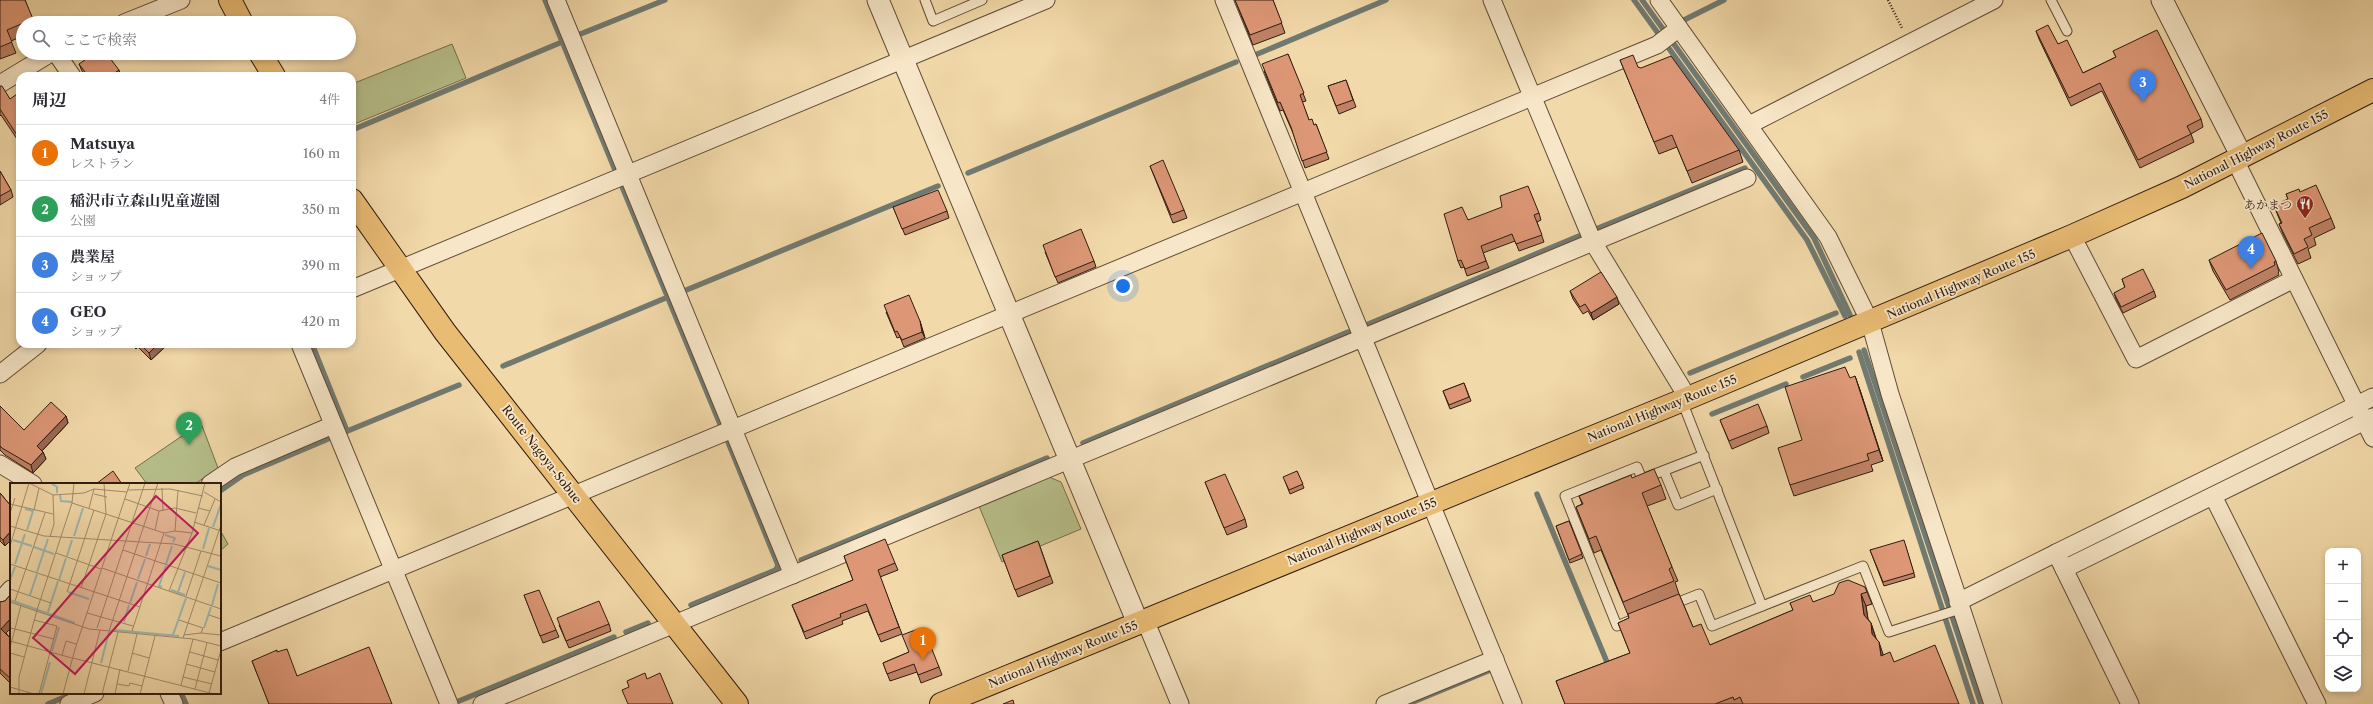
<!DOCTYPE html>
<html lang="ja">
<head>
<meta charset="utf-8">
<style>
  :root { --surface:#fff; --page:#f7f7f7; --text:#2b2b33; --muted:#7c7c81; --line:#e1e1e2; --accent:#0f766e }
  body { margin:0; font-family:"Libre Caslon Text","Noto Serif JP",serif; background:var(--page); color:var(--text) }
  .controls { position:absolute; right:12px; bottom:12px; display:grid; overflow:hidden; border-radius:8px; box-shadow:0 2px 6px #0003 }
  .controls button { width:36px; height:36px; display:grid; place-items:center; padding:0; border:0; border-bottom:1px solid var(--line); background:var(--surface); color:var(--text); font:20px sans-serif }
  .you { position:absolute; left:1123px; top:286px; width:14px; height:14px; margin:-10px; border:3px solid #fff; border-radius:50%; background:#1a73e8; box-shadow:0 0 0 6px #1a73e833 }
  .badge { display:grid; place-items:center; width:26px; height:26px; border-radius:50%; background:var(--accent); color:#fff; font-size:13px; font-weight:700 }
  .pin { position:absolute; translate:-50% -33px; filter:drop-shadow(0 1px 2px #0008) }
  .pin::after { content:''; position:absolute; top:21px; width:14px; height:12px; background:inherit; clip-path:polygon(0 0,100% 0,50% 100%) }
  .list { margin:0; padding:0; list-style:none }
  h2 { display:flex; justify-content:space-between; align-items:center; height:52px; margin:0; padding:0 16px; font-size:17px }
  h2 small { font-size:13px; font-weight:400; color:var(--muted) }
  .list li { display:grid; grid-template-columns:26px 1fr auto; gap:12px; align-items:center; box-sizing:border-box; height:56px; padding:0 16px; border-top:1px solid var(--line) }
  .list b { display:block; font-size:15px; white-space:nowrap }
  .list p { margin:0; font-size:13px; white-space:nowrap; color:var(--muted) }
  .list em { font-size:13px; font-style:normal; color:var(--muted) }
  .icon { flex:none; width:22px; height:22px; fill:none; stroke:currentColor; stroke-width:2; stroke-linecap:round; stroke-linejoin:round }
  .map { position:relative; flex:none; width:2373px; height:704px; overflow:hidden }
  .search { position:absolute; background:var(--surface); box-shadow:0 2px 6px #0003; left:16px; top:16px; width:340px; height:44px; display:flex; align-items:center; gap:10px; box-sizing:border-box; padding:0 14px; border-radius:22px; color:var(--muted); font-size:15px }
  .panel { position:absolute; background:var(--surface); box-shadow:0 2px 6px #0003; left:16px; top:72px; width:340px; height:276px; border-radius:12px }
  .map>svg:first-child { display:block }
  .green { fill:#b7c08b; stroke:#746e4e }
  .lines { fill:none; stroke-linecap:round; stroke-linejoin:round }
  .stream { stroke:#717a71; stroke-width:5.5 }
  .service-casing { stroke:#604b36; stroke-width:11 }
  .minor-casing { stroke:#604b36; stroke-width:19 }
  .tertiary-casing { stroke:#604b36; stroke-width:23 }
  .primary-casing { stroke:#301c10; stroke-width:24 }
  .trunk-casing { stroke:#301c10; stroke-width:24 }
  .path { stroke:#301c10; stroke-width:2.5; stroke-dasharray:1 2; stroke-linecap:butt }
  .service { stroke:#f7e6c7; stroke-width:9 }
  .minor { stroke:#f7e6c7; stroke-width:17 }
  .tertiary { stroke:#f7e6c7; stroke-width:21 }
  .primary { stroke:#e9bc74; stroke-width:22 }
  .trunk { stroke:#e9bc74; stroke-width:22 }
  .wall { fill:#be8265; stroke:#301c10 }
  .shaded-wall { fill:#9b6a53; stroke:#301c10 }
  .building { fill:#dd9776; stroke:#301c10 }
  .labels { text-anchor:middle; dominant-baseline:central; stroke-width:3.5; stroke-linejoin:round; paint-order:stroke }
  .street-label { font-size:12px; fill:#301c10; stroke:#f7e6c7 }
  .poi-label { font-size:12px; fill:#301c10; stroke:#f7e6c7; text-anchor:end }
  .inset-river { fill:none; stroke:#9db9b1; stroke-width:2 }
  .inset-road { fill:none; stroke:#a48d6c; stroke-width:1 }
  .view { fill:#c2185b; fill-opacity:0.15; stroke:#c2185b; stroke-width:2 }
  .inset-edge { fill:none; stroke:#301c10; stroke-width:2 }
</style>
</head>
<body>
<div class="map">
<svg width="2373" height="704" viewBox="0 0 2373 704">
  <rect width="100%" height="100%" fill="#f2d9a9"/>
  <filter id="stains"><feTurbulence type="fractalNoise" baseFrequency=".005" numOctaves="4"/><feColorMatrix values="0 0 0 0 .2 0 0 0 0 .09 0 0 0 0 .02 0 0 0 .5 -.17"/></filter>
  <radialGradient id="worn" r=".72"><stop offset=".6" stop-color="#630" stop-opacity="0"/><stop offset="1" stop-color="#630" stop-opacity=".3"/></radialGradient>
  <g class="green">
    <path d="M452,44L466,78L352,125V84Z"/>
    <path d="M201,423L218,468L195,484H147L135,468Z"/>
    <path d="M1049,477L1061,482L1081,529L1002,562L979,506Z"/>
    <path d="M220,530L228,544L220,551Z"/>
  </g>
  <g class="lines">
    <g class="stream">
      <path d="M545,0L615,170"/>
      <path d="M1634,0L1807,240L1845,316"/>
      <path d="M1642,0L1814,238L1850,315"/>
      <path d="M1684,20L1724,0"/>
      <path d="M578,35L665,0"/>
      <path d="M1255,55L1386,0"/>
      <path d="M352,130L562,42"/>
      <path d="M968,173L1236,62"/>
      <path d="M621,184L720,424"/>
      <path d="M1596,229L1745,168"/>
      <path d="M684,291L938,186"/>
      <path d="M1366,325L1579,236"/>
      <path d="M312,344L347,431"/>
      <path d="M1864,350L1981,704"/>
      <path d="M1859,352L1973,704"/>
      <path d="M503,366L668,297"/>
      <path d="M1690,373L1836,313"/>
      <path d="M1803,377L1850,358"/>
      <path d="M2371,408H2373"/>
      <path d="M1712,414L1786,384"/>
      <path d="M345,432L459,385"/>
      <path d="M728,442L778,565L776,570"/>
      <path d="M1083,443L1348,332"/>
      <path d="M220,491L243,475L328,439"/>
      <path d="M1537,494L1609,667"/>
      <path d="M801,560L1047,458"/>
      <path d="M691,605L778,569"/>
      <path d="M626,632L648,623"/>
      <path d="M181,693L186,704"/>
      <path d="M459,701L614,637"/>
      <path d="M48,704L72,694"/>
      <path d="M1408,704L1488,671"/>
    </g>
    <defs>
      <g id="service">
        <path d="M925,0L933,21L982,0"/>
        <path d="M2051,0L2067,31"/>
        <path d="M1682,401L1762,606"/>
        <path d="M1664,471L1678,505L1717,489"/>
        <path d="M1671,605L1699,594L1712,626L1863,566L1889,632L1960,609"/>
        <path d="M1629,621L1617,626L1565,496L1637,467L1642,479L1704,455"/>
      </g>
      <g id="minor">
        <path d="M556,0L793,575"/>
        <path d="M1224,0L1513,704"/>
        <path d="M1492,0L1593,242L1688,398"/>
        <path d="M1659,0L1828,237L1870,322L1890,394L1993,704"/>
        <path d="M124,23L181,0"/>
        <path d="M56,53L72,76"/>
        <path d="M0,84L51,53"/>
        <path d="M1749,125L1994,0"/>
        <path d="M2235,160L2373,438"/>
        <path d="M2072,236L2136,359L2294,279"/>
        <path d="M352,289L1046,0"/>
        <path d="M300,344L449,704"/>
        <path d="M0,374L38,344"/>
        <path d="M0,464L33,484"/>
        <path d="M210,484L235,467L333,425"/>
        <path d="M2213,496L2317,704"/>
        <path d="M2064,569L2056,553L2373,397"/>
        <path d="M0,601L11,589"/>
        <path d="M1958,602L2056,553"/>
        <path d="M1145,620L1180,704"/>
        <path d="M220,642L1657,45L1679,28"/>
        <path d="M169,693L174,704"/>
        <path d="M69,704L95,693"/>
        <path d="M482,704L1747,178"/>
        <path d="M1385,704L1495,659"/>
        <path d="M2130,704L2064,569L2373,417"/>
      </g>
      <g id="tertiary">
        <path d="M878,0L1138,623"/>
        <path d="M2162,0L2242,157"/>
      </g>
      <g id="primary">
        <path d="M230,0L242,23"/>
        <path d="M260,53L274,76"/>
        <path d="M352,200L445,332L737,704"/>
      </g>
      <path id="trunk" d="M941,704L1688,398L2072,236L2182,187L2373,90"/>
    </defs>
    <use href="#service" class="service-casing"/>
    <use href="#minor" class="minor-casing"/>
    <use href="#tertiary" class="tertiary-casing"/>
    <use href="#primary" class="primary-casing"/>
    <use href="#trunk" class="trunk-casing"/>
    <path class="path" d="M1888,0L1902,28"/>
    <use href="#service" class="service"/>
    <use href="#minor" class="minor"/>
    <use href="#tertiary" class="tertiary"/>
    <use href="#primary" class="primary"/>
    <use href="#trunk" class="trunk"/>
  </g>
  <g class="wall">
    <path d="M0,0H25L34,23H23V36L11,41L16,53L0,59Z"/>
    <path d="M1235,0H1273L1285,33L1253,45Z"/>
    <path d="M2036,31L2058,44L2083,73L2116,57L2113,51L2201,119L2203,127L2191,134L2194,142L2140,168L2102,91L2071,106L2039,39Z"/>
    <path d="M1288,54L1306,101L1302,102L1309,120L1314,125L1316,124L1329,159L1305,168L1293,133L1283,110L1280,111L1264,71Z"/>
    <path d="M1620,60L1638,67L1739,150L1743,162L1692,183L1677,147L1659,154L1625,72Z"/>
    <path d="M79,64L121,76H85L82,71Z"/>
    <path d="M1346,80L1356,107L1339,114L1328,86Z"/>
    <path d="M0,86L10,99L20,98V141L19,142L1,115L0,116Z"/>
    <path d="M1150,166L1184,210L1187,218L1173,223Z"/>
    <path d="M0,171L11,190L13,197L0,205Z"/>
    <path d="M2300,192L2331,218L2335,228L2314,238L2316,245L2308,249L2311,258L2298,264L2283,234L2279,224L2281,223L2274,206L2288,199L2286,194Z"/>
    <path d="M893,207L947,211L949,218L905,235Z"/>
    <path d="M1539,213L1541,220L1537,222L1544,242L1519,251L1515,241L1483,253L1489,268L1467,276L1464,267L1461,268L1458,261L1468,220Z"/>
    <path d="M1045,252L1094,261L1096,267L1058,283Z"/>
    <path d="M2209,260L2276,261L2279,272L2278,273L2279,275L2230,300L2213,271Z"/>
    <path d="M2122,279L2154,291L2156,297L2123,313L2116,299L2114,293L2125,288Z"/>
    <path d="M1570,291L1619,304L1593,320L1588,311L1583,314L1573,299Z"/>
    <path d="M886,312L920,321L922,328L925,338L904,347L900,337L897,338Z"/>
    <path d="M131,344H168L151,360L138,347L136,349Z"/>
    <path d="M1850,378L1859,387L1883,461L1871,465L1873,471L1794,496L1790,485Z"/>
    <path d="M1464,383L1471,401L1450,409L1443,391Z"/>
    <path d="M0,406L24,430L66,416L68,423L42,451L43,452L46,459L33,473L5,455L0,450Z"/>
    <path d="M1720,420L1767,426L1769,433L1732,449Z"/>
    <path d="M1297,471L1304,488L1290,494L1285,481Z"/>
    <path d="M1632,478L1661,485L1666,499L1647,506L1672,567L1678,581L1675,582L1679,594L1693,627L1710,645L1793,610L1790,603L1813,602L1865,587L1872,604L1866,606L1868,619L1871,623L1876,638L1883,655L1959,704H1565L1556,681L1630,653L1618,623L1629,618L1628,615L1601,550L1594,553L1576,507L1582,504L1579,496Z"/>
    <path d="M1205,482L1245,519L1247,527L1227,535Z"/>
    <path d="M0,493L11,506V540L5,546L0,541Z"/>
    <path d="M1569,521L1583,558L1570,563L1556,526Z"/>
    <path d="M1038,541L1053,583L1018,597L1002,555Z"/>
    <path d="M1905,544L1915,577L1884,586L1870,550Z"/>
    <path d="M844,556L895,563L898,570L880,577L902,634L881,642L868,611L842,621L843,624L806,639L792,605L853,580Z"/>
    <path d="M11,594V628L6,633L11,639V684L0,673V602L5,601Z"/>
    <path d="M524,595L556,630L559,637L543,643Z"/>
    <path d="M609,624L611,631L569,648L559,625Z"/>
    <path d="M920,634L939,667L942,675L921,683L917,672L890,681L883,663L909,652Z"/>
    <path d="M277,652L297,676L392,704H269L252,661Z"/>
  </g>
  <g class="shaded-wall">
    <path d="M119,70L121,76H118L116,72Z"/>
    <path d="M20,133V141L19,142L17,135Z"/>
    <path d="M1617,297L1619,304L1593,320L1591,313Z"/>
    <path d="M920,321L922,328L925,338L922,332Z"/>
    <path d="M135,344H137L138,347L136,349Z"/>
    <path d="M158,344H168L151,360L149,353Z"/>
    <path d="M1855,376L1859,387L1883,461L1879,450Z"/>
    <path d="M66,416L68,423L40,453L37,446Z"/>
    <path d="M43,452L46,459L33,473L31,465Z"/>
    <path d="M11,531V540L5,546L3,540Z"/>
    <path d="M1861,594L1866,606L1869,627L1864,615Z"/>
    <path d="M11,618V628L3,636L1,629Z"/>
    <path d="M1871,623L1875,636L1877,646L1872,634Z"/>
    <path d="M1879,642L1883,654L1885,669L1881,656Z"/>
  </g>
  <g class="building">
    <path d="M0,0H25L33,19L7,30L12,42L0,47Z"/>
    <path d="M1235,0H1273L1282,23L1250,35Z"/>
    <path d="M2048,25L2058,44L2067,40L2083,73L2116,57L2113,51L2157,30L2201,119L2187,126L2191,134L2138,160L2100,83L2069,98L2036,31Z"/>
    <path d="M95,53H106L119,70L116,72L119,76H88L79,64Z"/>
    <path d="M1288,54L1304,93L1300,95L1309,120L1312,119L1314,125L1316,124L1327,152L1302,161L1291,127L1280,102L1278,103L1262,64Z"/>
    <path d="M1633,55L1638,67L1641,68L1671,56L1739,150L1687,171L1672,135L1654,142L1620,60Z"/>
    <path d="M1346,80L1353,100L1336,106L1328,86Z"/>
    <path d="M0,86H2L10,99L17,94L20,98V133L17,135L0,109Z"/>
    <path d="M1163,160L1184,210L1171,215L1150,166Z"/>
    <path d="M0,171L11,190L0,196Z"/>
    <path d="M2316,185L2331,218L2309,228L2312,235L2304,239L2308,247L2294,254L2279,224L2282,223L2274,206L2288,199L2286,194L2299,189L2300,192Z"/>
    <path d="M1528,186L1539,213L1534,215L1542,235L1516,244L1512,234L1481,246L1486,261L1465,269L1461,260L1458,261L1444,214L1462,207L1468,220L1502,207L1500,196Z"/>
    <path d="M938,190L947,211L902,229L893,207Z"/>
    <path d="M1081,229L1094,261L1055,277L1043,245Z"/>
    <path d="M2262,233L2276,261L2274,262L2275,265L2226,290L2209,260Z"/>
    <path d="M2143,269L2154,291L2121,307L2114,293L2125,287L2122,279Z"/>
    <path d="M1601,272L1617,297L1591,313L1585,304L1580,307L1570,291Z"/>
    <path d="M909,295L920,321L922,332L902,340L897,331L895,332L884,305Z"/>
    <path d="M140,344H158L149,353Z"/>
    <path d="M1845,367L1850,378L1855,376L1879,450L1867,454L1869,460L1790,485L1778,448L1802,440L1785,387Z"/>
    <path d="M1464,383L1469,397L1449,405L1443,391Z"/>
    <path d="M51,402L66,416L37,446L43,452L31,465L2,448L0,446V406L24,430Z"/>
    <path d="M1758,404L1767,426L1729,441L1720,420Z"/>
    <path d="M1654,469L1661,485L1642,493L1672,567L1669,569L1674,581L1623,602L1596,536L1589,539L1576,507L1583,504L1579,496L1631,475L1632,478Z"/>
    <path d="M113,471L122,484H96Z"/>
    <path d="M1297,471L1303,484L1289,490L1283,477Z"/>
    <path d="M1225,474L1245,519L1224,528L1205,482Z"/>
    <path d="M147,482L149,484H144Z"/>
    <path d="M0,493L11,506V531L3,540L0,537Z"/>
    <path d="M1569,521L1582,554L1569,560L1556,526Z"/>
    <path d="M885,539L895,563L878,570L899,627L878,635L866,604L840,614L841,617L804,632L792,605L853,580L844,556Z"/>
    <path d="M1904,540L1914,573L1883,582L1870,550Z"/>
    <path d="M1038,541L1050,576L1015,590L1002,555Z"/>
    <path d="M1848,580L1865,587L1867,592L1861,594L1864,615L1871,623L1872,634L1879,642L1881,656L1890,652L1894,662L1935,645L1959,704H1743L1740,697L1734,700L1733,697L1715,704H1565L1556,681L1630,653L1618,623L1629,618L1628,614L1679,594L1693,627L1701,624L1710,645L1793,610L1790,603L1810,595L1813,602L1834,594L1839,583Z"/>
    <path d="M539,590L556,630L540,636L524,595Z"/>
    <path d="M11,594V618L1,629L11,639V679L0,669V602L5,601Z"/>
    <path d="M599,601L609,624L566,641L557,618Z"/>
    <path d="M918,629L920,634L925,632L939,667L918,675L914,664L887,674L883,663L909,652L902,635Z"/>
    <path d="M369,647L392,704H269L252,661L277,650V652L287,649L297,676Z"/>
    <path d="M645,673L647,679L660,673L673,704H628L622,690L629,687L627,681Z"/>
    <path d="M1013,700L1014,704H1003Z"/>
  </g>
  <defs>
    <symbol id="restaurant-pin" viewBox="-11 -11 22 30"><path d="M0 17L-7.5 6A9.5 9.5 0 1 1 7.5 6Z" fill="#8f2418" stroke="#f7e6c7"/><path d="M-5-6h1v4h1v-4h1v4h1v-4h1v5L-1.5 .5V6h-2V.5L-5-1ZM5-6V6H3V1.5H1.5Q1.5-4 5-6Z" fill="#fff"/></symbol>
  </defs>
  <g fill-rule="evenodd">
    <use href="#restaurant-pin" x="2295" y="194" width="20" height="27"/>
  </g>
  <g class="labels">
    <g class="street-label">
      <text transform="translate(2256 149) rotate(-27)">National Highway Route 155</text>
      <text transform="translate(1961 284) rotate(-23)">National Highway Route 155</text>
      <text transform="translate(1662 408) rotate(-22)">National Highway Route 155</text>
      <text transform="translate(542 454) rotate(52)">Route Nagoya-Sobue</text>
      <text transform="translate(1362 531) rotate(-22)">National Highway Route 155</text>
      <text transform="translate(1063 654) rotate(-22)">National Highway Route 155</text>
    </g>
    <g class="poi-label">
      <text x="2292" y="204">あかまつ</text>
    </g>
  </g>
  <g transform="translate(10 483)">
    <rect width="211" height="211" fill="#f2d9a9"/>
    <path class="inset-river" d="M41,0L47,4V10M50,12L51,18L62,19M15,26L23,28L17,47M203,44L211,21M155,52L165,55L163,59M64,53L73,25M3,57L22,63M24,64L44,71M193,66L199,45M57,73L62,57M136,73L140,61M5,81L15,51M156,81L162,63M198,83L211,87M27,89L38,56M128,96L135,76M0,97L5,84M49,97L56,75M152,104L149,103L156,83M161,107L175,112M58,109L79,116M168,109L175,89M20,112L27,91M0,117L65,140M120,120L127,99M202,122L208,101M38,129L48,98M114,139L119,122M194,145L201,124M104,147L169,153M163,152L176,115M42,168L49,144M91,180L99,149M31,211L40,179"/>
    <path class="inset-road" d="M19,0L43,12L74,10L84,6L117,9M152,5L153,28M118,7L160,6L193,13M194,9L211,19M84,11L97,14M115,16L149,28L165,25L186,30M62,20L154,50L165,48L182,50M0,21L43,31M79,25L84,6M188,25L200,28M24,27L29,5M0,30L5,15M184,39L211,48M194,42L205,16M0,43L34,53L164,61L211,73M145,47L149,28M165,48L168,7M40,54L44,41L43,12M0,63L19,0M113,67L211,100M46,70L91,86M0,81L130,124M92,85L211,126M71,105L96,31L94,0M0,106L41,120M159,108L182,50L195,0M57,109L84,27M176,113L191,68M5,118L35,30M0,119L79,146L183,156L211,163M77,130L123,143M199,132L211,136M24,137L47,143L29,211M169,137L193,145L191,150M0,145L5,146L0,164M87,145L135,0M5,146L44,156M5,146L11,122M99,148L148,0M122,148L154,50M174,152L191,150L211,152M173,155L211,42M0,158L62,175M180,169L208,177M0,170L14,174M122,170L139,175M52,172L56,158L66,161M63,175L204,211M176,181L205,189M118,188L127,151M173,194L202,201M107,201L119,203L120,200L132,203M171,202L183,156M0,204L24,211M185,206L197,160M199,210L211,167M9,211V194L27,127L62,20L64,0M53,211L65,166L120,0M74,211L90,147M92,211L108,149M105,211L110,186M130,211L145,153"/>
    <path class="view" d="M146,13L188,50L65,191L23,155Z"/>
    <rect width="211" height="211" class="inset-edge"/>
  </g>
  <rect width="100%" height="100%" filter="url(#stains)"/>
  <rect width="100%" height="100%" fill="url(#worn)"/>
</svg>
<div class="controls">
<button>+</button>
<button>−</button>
<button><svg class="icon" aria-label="locate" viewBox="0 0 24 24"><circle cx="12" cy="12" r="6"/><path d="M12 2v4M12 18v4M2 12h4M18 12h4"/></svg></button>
<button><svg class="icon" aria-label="layers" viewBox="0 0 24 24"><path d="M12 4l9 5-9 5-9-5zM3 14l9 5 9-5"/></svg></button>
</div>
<div class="you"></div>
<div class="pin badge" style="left:923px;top:660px;background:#e8710a">1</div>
<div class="pin badge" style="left:189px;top:445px;background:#2e9e5b">2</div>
<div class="pin badge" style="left:2143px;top:102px;background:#3f7fe0">3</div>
<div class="pin badge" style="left:2251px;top:269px;background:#3f7fe0">4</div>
<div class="search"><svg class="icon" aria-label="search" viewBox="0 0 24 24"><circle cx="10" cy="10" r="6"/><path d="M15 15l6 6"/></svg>ここで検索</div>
<section class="panel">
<h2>周辺<small>4件</small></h2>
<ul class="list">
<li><span class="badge" style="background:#e8710a">1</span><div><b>Matsuya</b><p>レストラン</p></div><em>160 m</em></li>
<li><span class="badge" style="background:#2e9e5b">2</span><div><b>稲沢市立森山児童遊園</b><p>公園</p></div><em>350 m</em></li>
<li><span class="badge" style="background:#3f7fe0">3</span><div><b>農業屋</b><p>ショップ</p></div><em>390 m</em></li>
<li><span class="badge" style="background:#3f7fe0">4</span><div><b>GEO</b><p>ショップ</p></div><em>420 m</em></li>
</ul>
</section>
</div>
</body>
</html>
